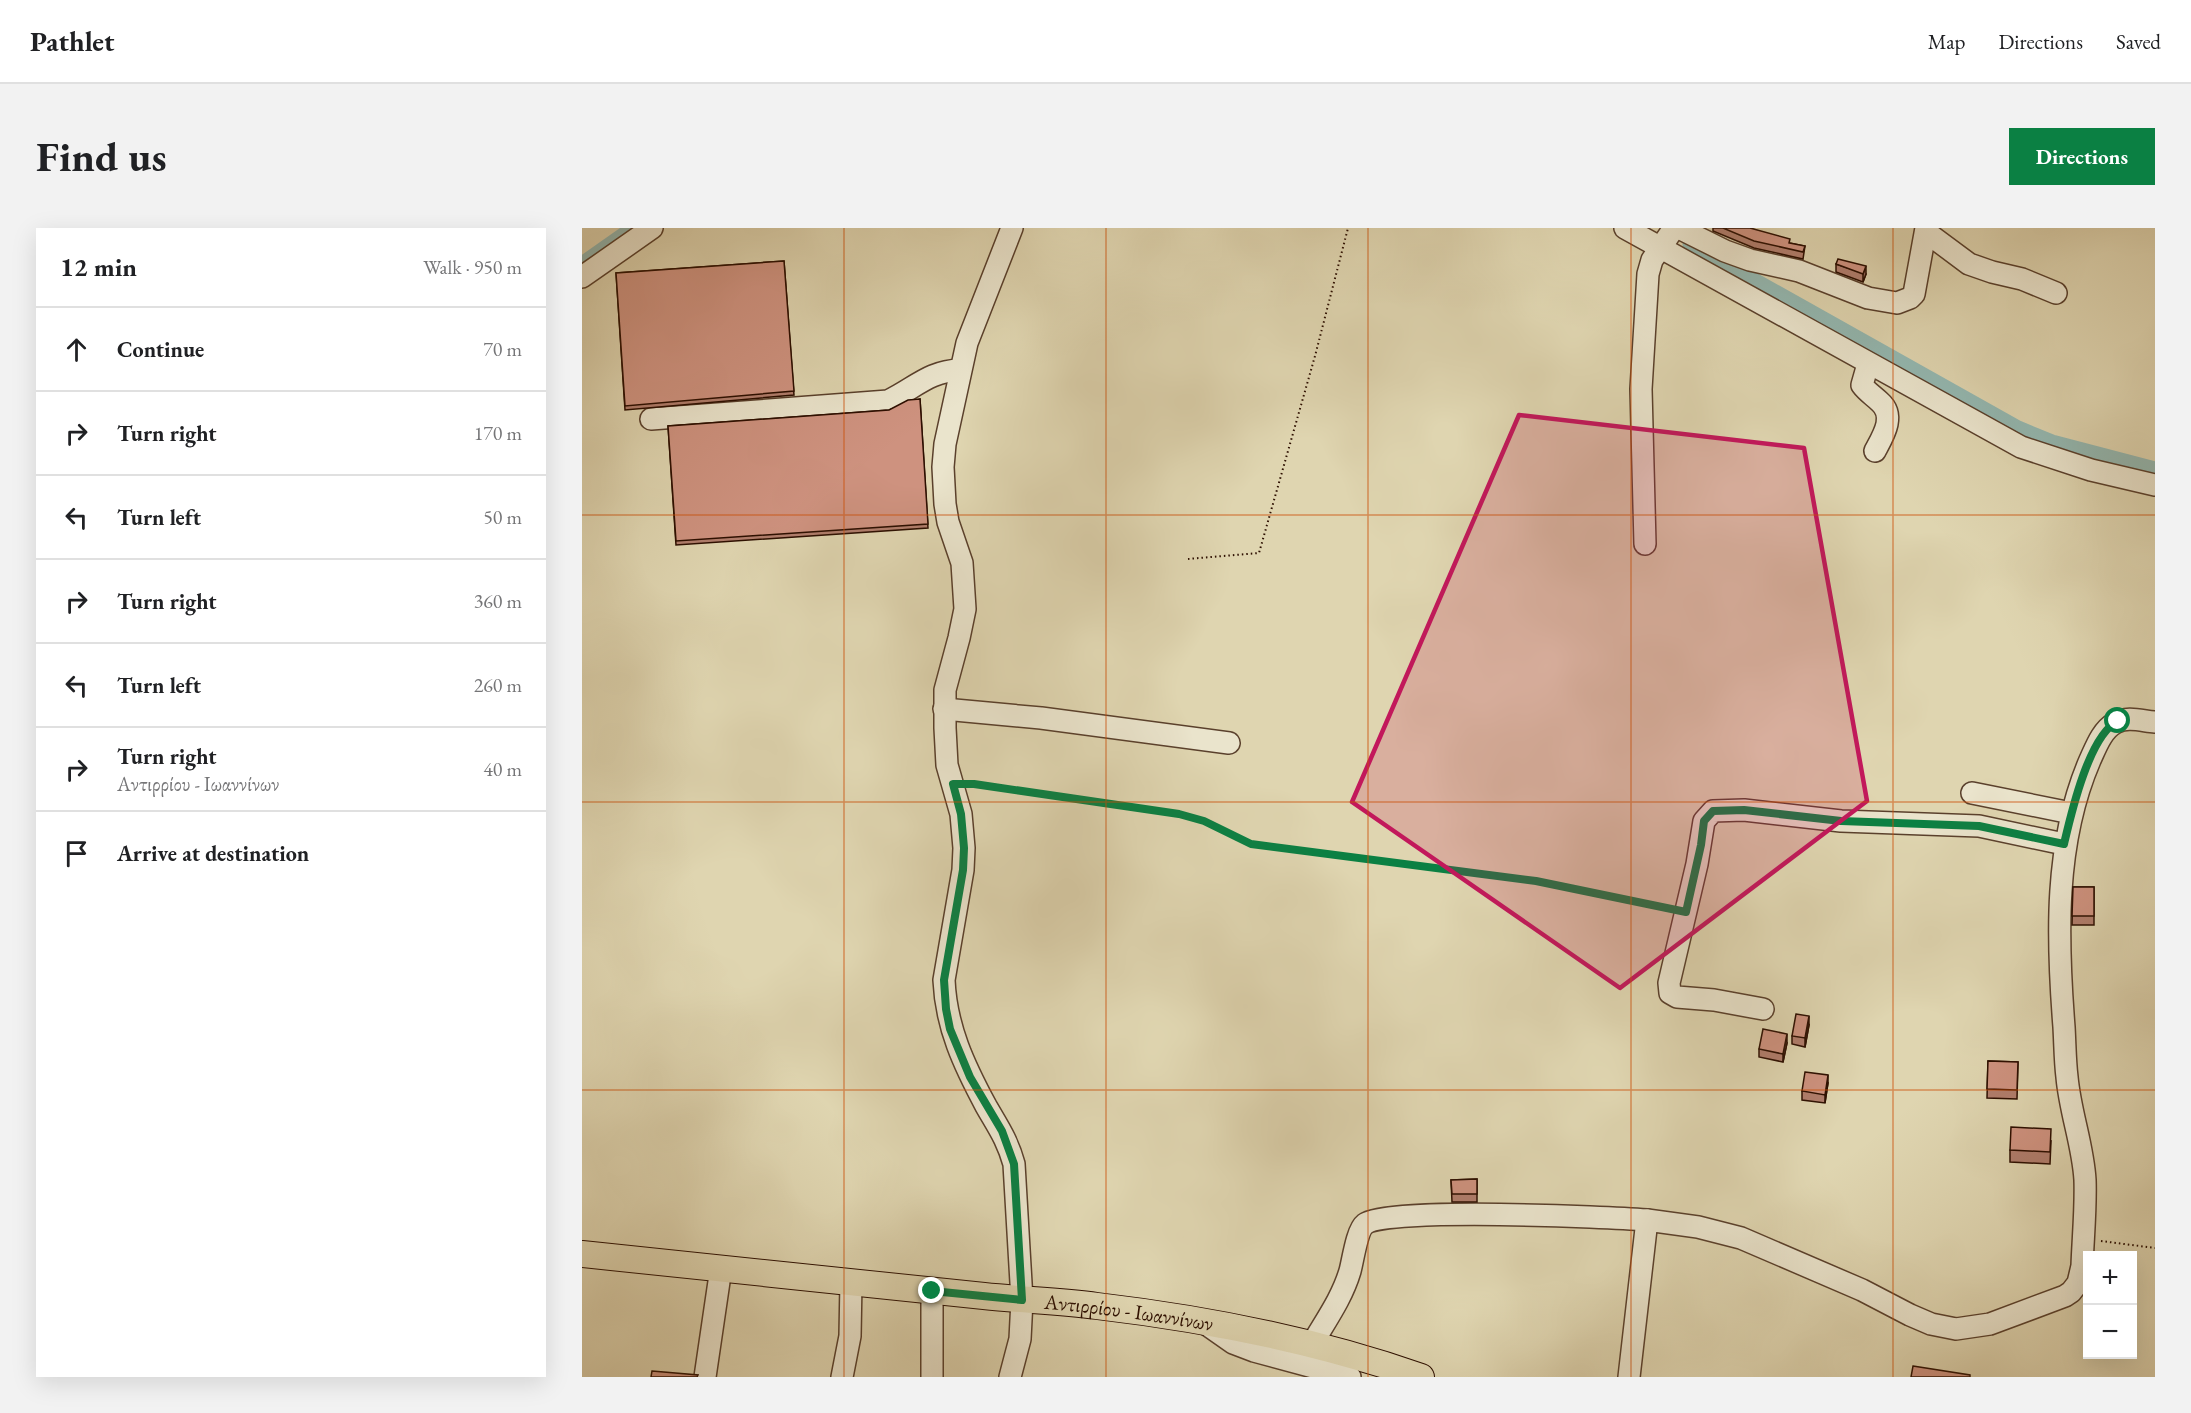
<!DOCTYPE html>
<html lang="en">
<head>
<meta charset="utf-8">
<style>
  :root { --surface:#fff; --page:#f2f2f2; --text:#202124; --muted:#757577; --line:#e0e0e0; --accent:#0b8043 }
  body { margin:0; font-family:"EB Garamond",serif; background:var(--page); color:var(--text) }
  .controls { position:absolute; right:18px; bottom:18px; display:grid; overflow:hidden; border-radius:0px; box-shadow:0 6px 24px #0002 }
  .controls button { width:54px; height:54px; display:grid; place-items:center; padding:0; border:0; border-bottom:2px solid var(--line); background:var(--surface); color:var(--text); font:30px sans-serif }
  .stop { position:absolute; width:18px; height:18px; margin:-14px; border:4px solid #0b8043; border-radius:50%; background:#fff }
  .stop.end { background:#0b8043; border-color:#fff; box-shadow:0 2px 6px #0008 }
  .list { margin:0; padding:0; list-style:none }
  h2 { display:flex; justify-content:space-between; align-items:center; height:78px; margin:0; padding:0 24px; font-size:26px }
  h2 small { font-size:20px; font-weight:400; color:var(--muted) }
  .list li { display:grid; grid-template-columns:39px 1fr auto; gap:18px; align-items:center; box-sizing:border-box; height:84px; padding:0 24px; border-top:2px solid var(--line) }
  .list b { display:block; font-size:22px; white-space:nowrap }
  .list p { margin:0; font-size:20px; white-space:nowrap; color:var(--muted) }
  .list em { font-size:20px; font-style:normal; color:var(--muted) }
  .icon { flex:none; width:33px; height:33px; fill:none; stroke:currentColor; stroke-width:2; stroke-linecap:round; stroke-linejoin:round }
  .map { position:relative; flex:none; width:1573px; height:1149px; overflow:hidden; border-radius:0px }
  header { display:flex; align-items:center; gap:36px; box-sizing:border-box; height:84px; padding:0 30px; background:var(--surface); border-bottom:2px solid var(--line) }
  header strong { font-size:28px }
  nav { display:flex; gap:33px; margin-inline-start:auto; font-size:21px }
  .intro { display:flex; align-items:center; justify-content:space-between; box-sizing:border-box; height:144px; padding:0 36px }
  h1 { margin:0; font-size:42px }
  .button { padding:15px 27px; border-radius:0px; background:var(--accent); color:#fff; font-size:21px; font-weight:700 }
  main { display:flex; gap:36px; padding:0 36px }
  aside { flex:1; background:var(--surface); border-radius:0px; box-shadow:0 6px 24px #0002 }
  .map>svg:first-child { display:block }
  .lines { fill:none; stroke-linecap:round; stroke-linejoin:round }
  .canal { stroke:#94b8b1; stroke-width:15 }
  .minor-casing { stroke:#5a402c; stroke-width:24 }
  .major-casing { stroke:#2d0f00; stroke-width:28 }
  .path { stroke:#2d0f00; stroke-width:2; stroke-dasharray:1.5 3; stroke-linecap:butt }
  .minor { stroke:#eae4cc; stroke-width:21 }
  .major { stroke:#dfd5b0; stroke-width:26 }
  .wall { fill:#b17e6d; stroke:#2d0f00; stroke-width:1.5 }
  .shaded-wall { fill:#906659; stroke:#2d0f00; stroke-width:1.5 }
  .building { fill:#ce927f; stroke:#2d0f00; stroke-width:1.5 }
  .route { stroke:#0b8043; stroke-width:8 }
  .marked { fill:#c2185b; fill-opacity:0.2; stroke:#c2185b; stroke-width:4.5; stroke-linejoin:round }
  .grid { fill:none; stroke:#cc4e0a; stroke-width:1.5; stroke-opacity:0.55 }
  .labels { text-anchor:middle; dominant-baseline:central; stroke-width:4.5; stroke-linejoin:round; paint-order:stroke }
  .street-label { font-size:21px; fill:#2d0f00; stroke:#eae4cc }
</style>
</head>
<body>
<header>
<strong>Pathlet</strong>
<nav><a>Map</a><a>Directions</a><a>Saved</a></nav>
</header>
<div class="intro"><h1>Find us</h1><a class="button">Directions</a></div>
<main>
<aside>
<h2>12 min<small>Walk · 950 m</small></h2>
<ul class="list">
<li><svg class="icon" aria-label="ahead" viewBox="0 0 24 24"><path d="M12 20V5M6 11l6-6 6 6"/></svg><div><b>Continue</b></div><em>70 m</em></li>
<li><svg class="icon" aria-label="right" viewBox="0 0 24 24"><path d="M7 20v-9h11M14 6l5 5-5 5"/></svg><div><b>Turn right</b></div><em>170 m</em></li>
<li><svg class="icon" aria-label="left" viewBox="0 0 24 24"><path d="M17 20v-9H6M10 6l-5 5 5 5"/></svg><div><b>Turn left</b></div><em>50 m</em></li>
<li><svg class="icon" aria-label="right" viewBox="0 0 24 24"><path d="M7 20v-9h11M14 6l5 5-5 5"/></svg><div><b>Turn right</b></div><em>360 m</em></li>
<li><svg class="icon" aria-label="left" viewBox="0 0 24 24"><path d="M17 20v-9H6M10 6l-5 5 5 5"/></svg><div><b>Turn left</b></div><em>260 m</em></li>
<li><svg class="icon" aria-label="right" viewBox="0 0 24 24"><path d="M7 20v-9h11M14 6l5 5-5 5"/></svg><div><b>Turn right</b><p>Αντιρρίου - Ιωαννίνων</p></div><em>40 m</em></li>
<li><svg class="icon" aria-label="arrive" viewBox="0 0 24 24"><path d="M6 21V4h12l-3 4 3 4H6"/></svg><div><b>Arrive at destination</b></div></li>
</ul>
</aside>
<div class="map">
<svg width="1573" height="1149" viewBox="0 0 1573 1149">
  <rect width="100%" height="100%" fill="#dfd5b0"/>
  <filter id="stains"><feTurbulence type="fractalNoise" baseFrequency=".00333" numOctaves="4"/><feColorMatrix values="0 0 0 0 .2 0 0 0 0 .09 0 0 0 0 .02 0 0 0 .5 -.17"/></filter>
  <radialGradient id="worn" r=".72"><stop offset=".6" stop-color="#630" stop-opacity="0"/><stop offset="1" stop-color="#630" stop-opacity=".3"/></radialGradient>
  <g class="lines">
    <g class="canal">
      <path d="M1108,16L1436,200L1470,214L1573,241"/>
      <path d="M0,36L51,0"/>
    </g>
    <defs>
      <g id="minor">
        <path d="M1043,0L1439,219L1509,242L1573,257"/>
        <path d="M1097,0L1143,23L1168,32L1217,43L1286,70L1315,75L1328,70L1332,66L1344,0"/>
        <path d="M1344,4L1387,36L1410,44L1440,51L1474,65"/>
        <path d="M0,49L70,0"/>
        <path d="M1286,136L1280,157C1285,164 1292,168 1298,174C1314,188 1301,208 1293,223"/>
        <path d="M69,191L306,173C333,160 347,143 378,142"/>
        <path d="M1063,316L1059,161L1066,46L1070,32L1092,0"/>
        <path d="M362,481L459,490L647,515"/>
        <path d="M1390,565L1489,585"/>
        <path d="M1181,781L1132,772L1095,769L1088,765L1087,755L1115,636L1122,593L1131,583L1162,582L1259,593L1397,598L1482,616"/>
        <path d="M621,1094L651,1115L672,1123L768,1149"/>
        <path d="M730,1116C744,1092 760,1070 768,1043C771,1032 775,1002 783,996C804,979 1027,989 1065,992"/>
        <path d="M123,1149L139,1040"/>
        <path d="M260,1149L268,1108L269,1054"/>
        <path d="M350,1149V1063"/>
        <path d="M428,1149L438,1111L440,1072L432,936C425,911 416,899 404,878C382,837 364,799 362,752L381,642L382,620L379,586L365,537L363,500V462L377,410L383,381L380,335L366,294L363,276L361,239L363,216L385,115L430,0"/>
        <path d="M1047,1149L1065,992L1116,999L1159,1010L1280,1062L1328,1087L1349,1096L1374,1101L1408,1096L1483,1068L1489,1064L1496,1055L1500,1038C1501,1010 1504,980 1503,952C1501,917 1488,884 1485,849C1483,833 1483,816 1482,799C1475,711 1472,615 1508,532C1514,519 1520,502 1533,495C1545,488 1560,493 1573,494"/>
      </g>
      <g id="major">
        <path id="s1" d="M0,1026C134,1040 268,1054 402,1068C440,1072 478,1073 515,1078C625,1091 734,1112 839,1149"/>
      </g>
    </defs>
    <use href="#minor" class="minor-casing"/>
    <use href="#major" class="major-casing"/>
    <g class="path">
      <path d="M606,331L677,325L733,128L766,0"/>
      <path d="M389,556L597,586L622,593L669,616L954,653L1086,680"/>
      <path d="M1519,1013L1573,1020"/>
    </g>
    <use href="#minor" class="minor"/>
    <use href="#major" class="major"/>
  </g>
  <g class="wall">
    <path d="M1131,0H1168L1208,15L1223,18L1221,31L1172,20L1131,3Z"/>
    <path d="M202,33L212,167L43,182L34,45Z"/>
    <path d="M1254,36L1284,46L1281,54L1254,44Z"/>
    <path d="M338,171L346,300L94,317L86,198L307,182Z"/>
    <path d="M1491,659H1512V697H1490Z"/>
    <path d="M1227,797L1223,819L1210,816V808Z"/>
    <path d="M1205,815L1201,834L1177,829V821Z"/>
    <path d="M1406,833L1436,834L1435,871L1405,870Z"/>
    <path d="M1246,855L1243,875L1220,872V863Z"/>
    <path d="M1469,913L1468,936L1428,934V922Z"/>
    <path d="M895,951V974H870L869,952Z"/>
  </g>
  <g class="shaded-wall">
    <path d="M1284,38V46L1281,54V46Z"/>
    <path d="M1227,788V797L1223,819V810Z"/>
    <path d="M1205,806V815L1201,834V826Z"/>
    <path d="M1246,847V855L1243,875V867Z"/>
  </g>
  <g class="building">
    <path d="M1141,0H1168L1208,11L1207,15L1223,18L1221,24L1172,13Z"/>
    <path d="M1256,31L1284,38L1281,46L1254,36Z"/>
    <path d="M202,33L212,163L43,178L34,45Z"/>
    <path d="M338,171L346,296L94,313L86,198L307,182L326,172Z"/>
    <path d="M1491,659H1512V688H1490Z"/>
    <path d="M1214,786L1227,788L1223,810L1210,808Z"/>
    <path d="M1181,801L1205,806L1201,826L1177,821Z"/>
    <path d="M1406,833L1436,834L1435,862L1405,861Z"/>
    <path d="M1223,844L1246,847L1243,867L1220,863Z"/>
    <path d="M1429,899L1469,901L1468,924L1428,922Z"/>
    <path d="M895,951V966H870L869,952Z"/>
    <path d="M1331,1138L1388,1147V1149H1329Z"/>
    <path d="M70,1143L116,1147L115,1149H69Z"/>
  </g>
  <g class="lines">
    <path class="route" d="M350,1063L440,1072L432,936L420,903L388,849L368,801L364,781L362,752L381,642L382,620L379,586L371,556H392L597,586L622,593L669,616L954,653L1104,684L1119,617L1122,593L1131,583L1162,582L1259,593L1397,598L1482,616C1489,586 1507,507 1536,493"/>
  </g>
  <path class="marked" d="M937,187L1222,220L1285,573L1038,760L770,574Z"/>
  <path class="grid" d="M262,0V1149M524,0V1149M786,0V1149M1049,0V1149M1311,0V1149M0,287H1573M0,574H1573M0,862H1573"/>
  <g class="labels">
    <g class="street-label">
      <text stroke="none"><textPath href="#s1" startOffset="550">Αντιρρίου - Ιωαννίνων</textPath></text>
    </g>
  </g>
  <rect width="100%" height="100%" filter="url(#stains)"/>
  <rect width="100%" height="100%" fill="url(#worn)"/>
</svg>
<div class="controls">
<button>+</button>
<button>−</button>
</div>
<div class="stop" style="left:1536px;top:493px"></div>
<div class="stop end" style="left:350px;top:1063px"></div>
</div>
</main>
</body>
</html>
